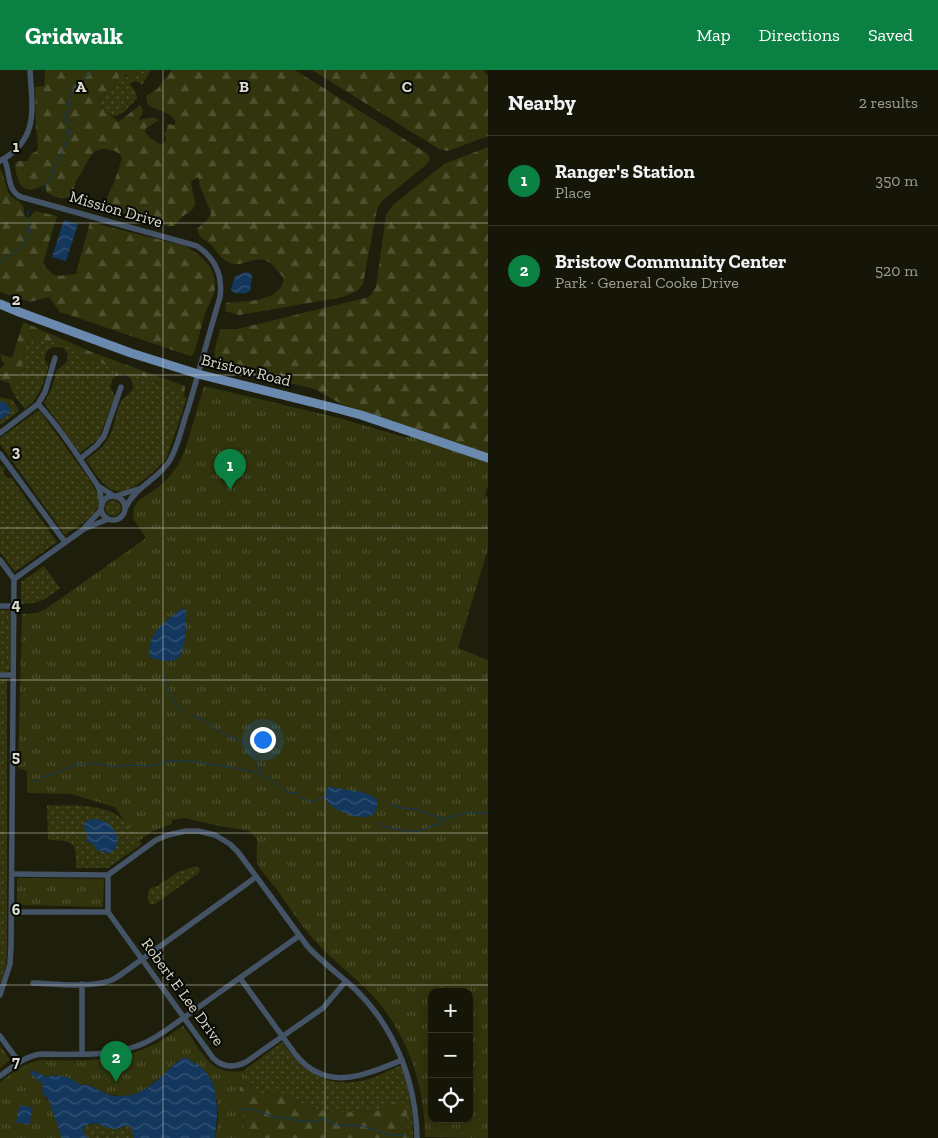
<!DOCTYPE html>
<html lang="en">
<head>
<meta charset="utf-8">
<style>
  :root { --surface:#161608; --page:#232316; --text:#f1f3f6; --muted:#9e9f9c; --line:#353529; --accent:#0b8043 }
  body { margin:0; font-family:"Zilla Slab",serif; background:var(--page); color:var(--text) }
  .controls { position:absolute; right:15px; bottom:15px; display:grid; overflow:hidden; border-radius:10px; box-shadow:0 2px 12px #0003 }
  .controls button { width:45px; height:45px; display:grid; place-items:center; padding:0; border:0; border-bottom:1px solid var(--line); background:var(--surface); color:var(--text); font:25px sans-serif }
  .you { position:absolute; left:262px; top:669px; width:18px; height:18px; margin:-12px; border:4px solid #fff; border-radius:50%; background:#1a73e8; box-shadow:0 0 0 8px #1a73e833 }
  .badge { display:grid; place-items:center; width:32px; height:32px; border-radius:50%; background:var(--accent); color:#fff; font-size:16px; font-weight:700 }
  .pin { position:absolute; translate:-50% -41px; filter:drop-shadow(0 1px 2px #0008) }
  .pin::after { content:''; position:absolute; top:26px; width:18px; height:15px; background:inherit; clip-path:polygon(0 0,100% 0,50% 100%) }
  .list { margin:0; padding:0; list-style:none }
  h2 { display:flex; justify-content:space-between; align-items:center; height:65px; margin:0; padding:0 20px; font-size:21px }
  h2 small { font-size:16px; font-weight:400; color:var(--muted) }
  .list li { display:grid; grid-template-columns:32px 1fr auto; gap:15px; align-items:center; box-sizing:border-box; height:90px; padding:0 20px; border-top:1px solid var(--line) }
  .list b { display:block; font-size:19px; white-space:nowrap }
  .list p { margin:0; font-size:16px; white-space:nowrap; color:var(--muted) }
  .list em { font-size:16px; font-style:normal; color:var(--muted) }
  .icon { flex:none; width:28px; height:28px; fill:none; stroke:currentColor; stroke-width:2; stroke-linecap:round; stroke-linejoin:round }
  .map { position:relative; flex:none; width:488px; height:1068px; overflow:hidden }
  header { display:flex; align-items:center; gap:30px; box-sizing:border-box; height:70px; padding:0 25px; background:var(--accent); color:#fff }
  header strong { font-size:24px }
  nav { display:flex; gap:28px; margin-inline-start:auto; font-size:18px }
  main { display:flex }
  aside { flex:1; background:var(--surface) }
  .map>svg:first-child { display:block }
  .grass { fill:url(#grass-dots) }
  .forest { fill:url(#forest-firs) }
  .park { fill:url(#park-tufts); fill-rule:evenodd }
  .water { fill:url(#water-waves) }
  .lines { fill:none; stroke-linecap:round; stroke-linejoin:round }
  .stream { stroke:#14375e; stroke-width:1 }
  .street { stroke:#445365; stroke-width:5.5 }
  .primary { stroke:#6a89af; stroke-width:9 }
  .grid { fill:none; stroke:#dadccf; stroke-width:1; stroke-opacity:0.55 }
  .labels { text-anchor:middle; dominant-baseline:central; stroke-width:4; stroke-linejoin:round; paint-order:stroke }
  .street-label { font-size:16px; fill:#dadccf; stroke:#070802 }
  .grid-label { font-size:16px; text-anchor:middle; font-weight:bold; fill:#dadccf; stroke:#070802; stroke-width:4; stroke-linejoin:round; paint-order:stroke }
</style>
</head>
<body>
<header>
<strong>Gridwalk</strong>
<nav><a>Map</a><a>Directions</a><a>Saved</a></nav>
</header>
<main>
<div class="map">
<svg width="488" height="1068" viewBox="0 0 488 1068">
  <defs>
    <pattern id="grass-dots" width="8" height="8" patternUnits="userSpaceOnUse" patternTransform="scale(1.25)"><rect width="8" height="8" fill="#31340d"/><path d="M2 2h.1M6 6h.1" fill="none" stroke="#4e512f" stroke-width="1.8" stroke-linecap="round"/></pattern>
    <pattern id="forest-firs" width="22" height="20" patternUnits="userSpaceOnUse" patternTransform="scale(1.25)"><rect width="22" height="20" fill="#31340d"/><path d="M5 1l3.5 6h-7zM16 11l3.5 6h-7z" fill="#4e512f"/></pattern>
    <pattern id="park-tufts" width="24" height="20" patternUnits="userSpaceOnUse" patternTransform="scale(1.25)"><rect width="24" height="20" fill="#31340d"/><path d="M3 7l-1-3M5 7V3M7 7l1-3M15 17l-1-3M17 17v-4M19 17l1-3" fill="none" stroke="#4e512f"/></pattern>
    <pattern id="water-waves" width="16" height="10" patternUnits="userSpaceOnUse" patternTransform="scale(1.25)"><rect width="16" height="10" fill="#14375e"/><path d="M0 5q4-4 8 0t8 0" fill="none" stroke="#365374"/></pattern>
  </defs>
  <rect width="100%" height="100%" fill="#1d1e0b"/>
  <g class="grass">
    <path d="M141,0H151L142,15L136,11L132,12L130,14V15C135,19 136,22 137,28L125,41L116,46C112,46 101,38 98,34C102,23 108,23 115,16C118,12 118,8 120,4H123L127,7L135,6Z"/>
    <path d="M29,265C34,267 37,269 42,270C52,272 63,272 71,279C81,279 87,285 90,295L92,289C101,293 113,296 116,306L113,309L110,317L115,326L99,368L80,383L44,333L51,320L57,300L67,292L68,284L63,278C56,276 46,276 45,287C44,291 48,294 48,298C48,301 45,306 44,310C40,322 36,331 25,339L16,328L12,320L15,314L20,310L21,303L25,299L21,295L25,275L28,273L30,274L28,269Z"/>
    <path d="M126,303L140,306L142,305L162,316L165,315C169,318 177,319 182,322V326L187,328L167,387C158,399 129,428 112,420C101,414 93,400 86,390C93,384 101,379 106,372C115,360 115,344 121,331C124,326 133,324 133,317C134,311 129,307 125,304Z"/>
    <path d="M0,327L13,330L19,341L0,355V350L9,344L7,334L0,331Z"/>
    <path d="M39,340L89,409L98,424L99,435L93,444L87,450L65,465L0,374V368Z"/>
    <path d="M0,395L3,397L5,399L3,402L7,408H12L13,410L57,472L15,502L0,482Z"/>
    <circle cx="113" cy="438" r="8"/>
    <path d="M44,496L60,518C44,530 42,533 21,534V512Z"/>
    <path d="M0,540H9L11,541L10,599L8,602H0Z"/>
    <path d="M0,609H7V880L6,894L0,914Z"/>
    <path d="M47,735C73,736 105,732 126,752C132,758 137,767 142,774L108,798H77L76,796C77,772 73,771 50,770L48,769Z"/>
    <path d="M196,796L200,799L199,803L155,834H150C147,829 147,823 150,818L157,816L178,802Z"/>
    <path d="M282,972C302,999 324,1018 360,1011C373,1009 387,1001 399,996L402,997C410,1020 413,1044 413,1068H408L409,1062L406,1054L408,1039L395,1032L376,1041L354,1042H332L311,1038L285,1024L272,1022L259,1024L251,1020L252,1014L243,1001Z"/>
    <path d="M93,1054C96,1054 99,1054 102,1055C106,1056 110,1059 115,1059C122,1059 123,1054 131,1057L134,1068H86L83,1058L86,1055Z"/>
  </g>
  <g class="forest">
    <path d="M45,0H141L135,6L131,8L123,4H120C118,8 118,12 115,16C108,23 101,23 98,34L101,38L106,40L117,51H120L140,35C145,40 142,44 139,50L153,47L159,50L146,58L145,62L151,69L162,75L166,71V67L164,64L167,60V54L174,55L176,52C170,41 158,41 148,35L146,26L157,19L172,0H295L428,84L430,89L427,94L382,131L377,139L363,214L357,221L343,227L239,245L225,241L226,233C245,231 280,233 284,208C277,202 273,192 264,190C250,187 240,200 226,191C218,186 216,179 209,173C204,169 198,167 197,159L207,150L211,144L210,140L200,116L198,107L193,110L191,112L195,133L193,139L182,147L174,156H167L115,141L102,140L99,139C111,125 116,106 122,89L121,85C118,82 115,81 110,80C93,75 89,89 82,102C81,104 79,106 78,108C74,113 73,121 73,127C62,128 56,130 46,121V115C42,115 39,118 35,119C19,123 16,106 15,94L19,91H28L31,84L37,81L38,74L36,57L35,17L44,16Z"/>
    <path d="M312,0H483L488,6V66L448,81L439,79Z"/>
    <path d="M488,77V385L341,334L315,319L220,297C210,285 217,273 220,259H237L369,227L376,217L386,145L393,135L444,94Z"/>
    <path d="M0,99L2,102L8,122L12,127L21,133L23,136L25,147L29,148L35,141L57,146L43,193C55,211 57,205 76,204L90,152L185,176C200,183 217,199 215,218C214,227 208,235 205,244C201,257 198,272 193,285L190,286L60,242L49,227L30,232L0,222Z"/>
    <path d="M23,252L94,283L185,316L184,327L182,326V322C177,319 169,318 165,315L162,316L155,311L151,313L147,308L142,305L140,306L126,303L125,304L116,306C113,296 101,293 92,289L91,291L93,294L90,295C87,285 81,279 71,279C63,272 52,271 42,270C37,269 34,267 30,265L29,268L31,271V274L28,273L25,275L23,284L24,289L21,294L25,298L21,303L20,311L15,314L12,320L9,313L0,310V299L5,294L2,291L0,284L12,288Z"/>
    <path d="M253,1014L251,1020L259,1024L272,1022L285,1024L311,1038L332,1042H354L376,1041L395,1032L403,1033L408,1039L406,1054L409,1062L408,1068H244V1054L239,1017Z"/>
  </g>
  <g class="park">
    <path d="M204,316L339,348L404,367H418L488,391V415L485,425L488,427V479L458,578L488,590V1068L425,1067C425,1019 410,971 379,933C360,910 336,894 316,872C300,855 288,835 275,817C270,811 259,799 257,792C256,785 257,776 257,769L249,761L225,757L184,748L172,750V754L151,762L139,771L115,737L71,724L27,723V701L18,698L22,544L37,543L47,538L146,468L133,448L134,437L138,431L160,416L168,408L178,395L185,380ZM432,922H469V1049H432Z"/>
    <path d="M17,808L104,809L103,837L17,835Z"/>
    <path d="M183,956C202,979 207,1006 243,1001L253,1014L239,1017L243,1036L244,1068H215L218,1051L217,1030L179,990L163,1005L140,1023L130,1026H120L107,1024L95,1018L80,1015L51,1006L47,1007L31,1000L30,1003L43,1014L42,1018L46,1029L50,1032L53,1043L61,1061V1068H0V1012C14,1002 24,992 42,990C80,991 118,992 153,975C164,970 173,962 183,956Z"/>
    <path d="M0,975L10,990L0,998Z"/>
  </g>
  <g class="water">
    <path d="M64,150L78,154L66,191L52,187Z"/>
    <path d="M247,202L250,203L252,205C250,223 253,224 234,223L231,219L235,206Z"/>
    <path d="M0,331L7,334L11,340L9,344L0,350Z"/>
    <path d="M184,538L186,541C185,554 189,591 170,591C164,592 156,589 149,587C148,568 157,558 171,547C175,544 179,540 184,538Z"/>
    <path d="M329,717C334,717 337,718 341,719C355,721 364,721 377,729C377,733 378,737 376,741C369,754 341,743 332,736C329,734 326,730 324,727L326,725V720Z"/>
    <path d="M91,749C96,749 101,749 106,752C114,757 122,771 115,779C113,781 111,783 108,783C105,783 101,781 97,780L92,773L87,772C90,762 76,755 91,749Z"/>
    <path d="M184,987C191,990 198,994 204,1000C220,1016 218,1048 215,1068H134L131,1057C124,1054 122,1058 115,1059C105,1060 95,1047 83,1058L84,1063L88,1068H61C60,1058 55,1050 52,1040C51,1038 51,1035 50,1032C45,1024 41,1026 43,1014L30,1003L31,1000L47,1007C57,1003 72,1007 80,1015C91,1013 100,1022 110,1025C145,1032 159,1005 184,987Z"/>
    <path d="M20,1035L33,1038L29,1055L16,1052Z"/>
  </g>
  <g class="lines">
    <g class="stream">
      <path d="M42,120L51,109L53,98L57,96L59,93V89L67,71L69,65L66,47L69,32L68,30C71,26 71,21 73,18C75,14 77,15 80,13C85,10 88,4 92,0"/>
      <path d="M0,193C9,184 26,178 28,164C30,154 24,153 29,140"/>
      <path d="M163,602C167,616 170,632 182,641"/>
      <path d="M191,645L204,650L216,659L228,666L240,670C244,677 248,678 251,684C255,690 259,697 261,704"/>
      <path d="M31,711H37L42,707L57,703L74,695L92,693L118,697L128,695L152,696L168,691H190L235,698L258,703L268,708L286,722L297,723L302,729L313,732L319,728L324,727"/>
      <path d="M389,734L402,738L415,739L444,749L465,743H488"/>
      <path d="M378,752L387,758L415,762L425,759L433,755L440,754L444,749"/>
      <path d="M239,1040L252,1039L278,1048H288L300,1051L312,1052L323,1049L339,1055L362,1056L387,1064L405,1066"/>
    </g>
    <g class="street">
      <path d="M4,89C11,102 6,120 21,127L197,176C215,188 223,205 220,227C209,264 199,302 188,339C182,355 179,374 170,390C159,409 135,417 126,437"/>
      <path d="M0,91C40,69 32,38 30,0"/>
      <path d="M38,334C61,359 79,388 98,416L100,422L102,435"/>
      <path d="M0,363L38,334L45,322L55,288"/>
      <path d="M0,384L65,472"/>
      <path d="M80,389L97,375L104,366L121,317"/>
      <path d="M98,416L114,426"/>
      <circle cx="113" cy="438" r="12"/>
      <path d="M116,426L138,419"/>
      <path d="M85,457L101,440"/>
      <path d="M0,490L14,509L11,877L10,894L0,925"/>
      <path d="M14,509L84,459L108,449"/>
      <path d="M0,536H13"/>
      <path d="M0,605H13"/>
      <path d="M12,804L108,805L156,770L168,765L186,761H198L215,765L230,774L238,782L308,877C323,893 341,906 357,921C396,960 416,1013 417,1068"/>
      <path d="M108,805V842L213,988C223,998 234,998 246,992L323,938L346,911"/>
      <path d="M12,842H108"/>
      <path d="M240,908L296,985C327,1023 365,1005 402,990"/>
      <path d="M33,913C56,914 87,918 109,911C115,909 119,906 123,903L256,807"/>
      <path d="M0,966L19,992"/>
      <path d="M82,984V914"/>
      <path d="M0,1006C13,997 25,986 41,984C73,984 106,987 137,976C147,973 156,967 165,961L299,866"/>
    </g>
    <path class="primary" d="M0,234L19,242L131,283L198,304L335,338L361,345L488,388"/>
  </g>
  <path class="grid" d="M163,0V1068M325,0V1068M0,153H488M0,305H488M0,458H488M0,610H488M0,763H488M0,915H488"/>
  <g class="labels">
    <g class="street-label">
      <text transform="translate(116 139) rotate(16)">Mission Drive</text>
      <text transform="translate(246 300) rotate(14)">Bristow Road</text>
      <text transform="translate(183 922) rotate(54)">Robert E Lee Drive</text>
    </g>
  </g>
  <g class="grid-label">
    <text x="81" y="22">A</text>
    <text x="244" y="22">B</text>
    <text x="407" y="22">C</text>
    <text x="16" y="82">1</text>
    <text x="16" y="235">2</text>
    <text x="16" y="387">3</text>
    <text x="16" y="540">4</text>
    <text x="16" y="692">5</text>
    <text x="16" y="845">6</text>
    <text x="16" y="997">7</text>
  </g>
</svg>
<div class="controls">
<button>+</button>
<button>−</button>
<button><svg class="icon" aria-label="locate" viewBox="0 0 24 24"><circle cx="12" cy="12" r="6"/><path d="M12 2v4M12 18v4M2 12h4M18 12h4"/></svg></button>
</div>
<div class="you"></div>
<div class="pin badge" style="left:230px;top:420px">1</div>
<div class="pin badge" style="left:116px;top:1012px">2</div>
</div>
<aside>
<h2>Nearby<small>2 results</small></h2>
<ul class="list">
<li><span class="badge">1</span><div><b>Ranger's Station</b><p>Place</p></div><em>350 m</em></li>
<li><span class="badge">2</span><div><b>Bristow Community Center</b><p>Park · General Cooke Drive</p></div><em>520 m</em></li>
</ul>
</aside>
</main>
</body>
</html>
